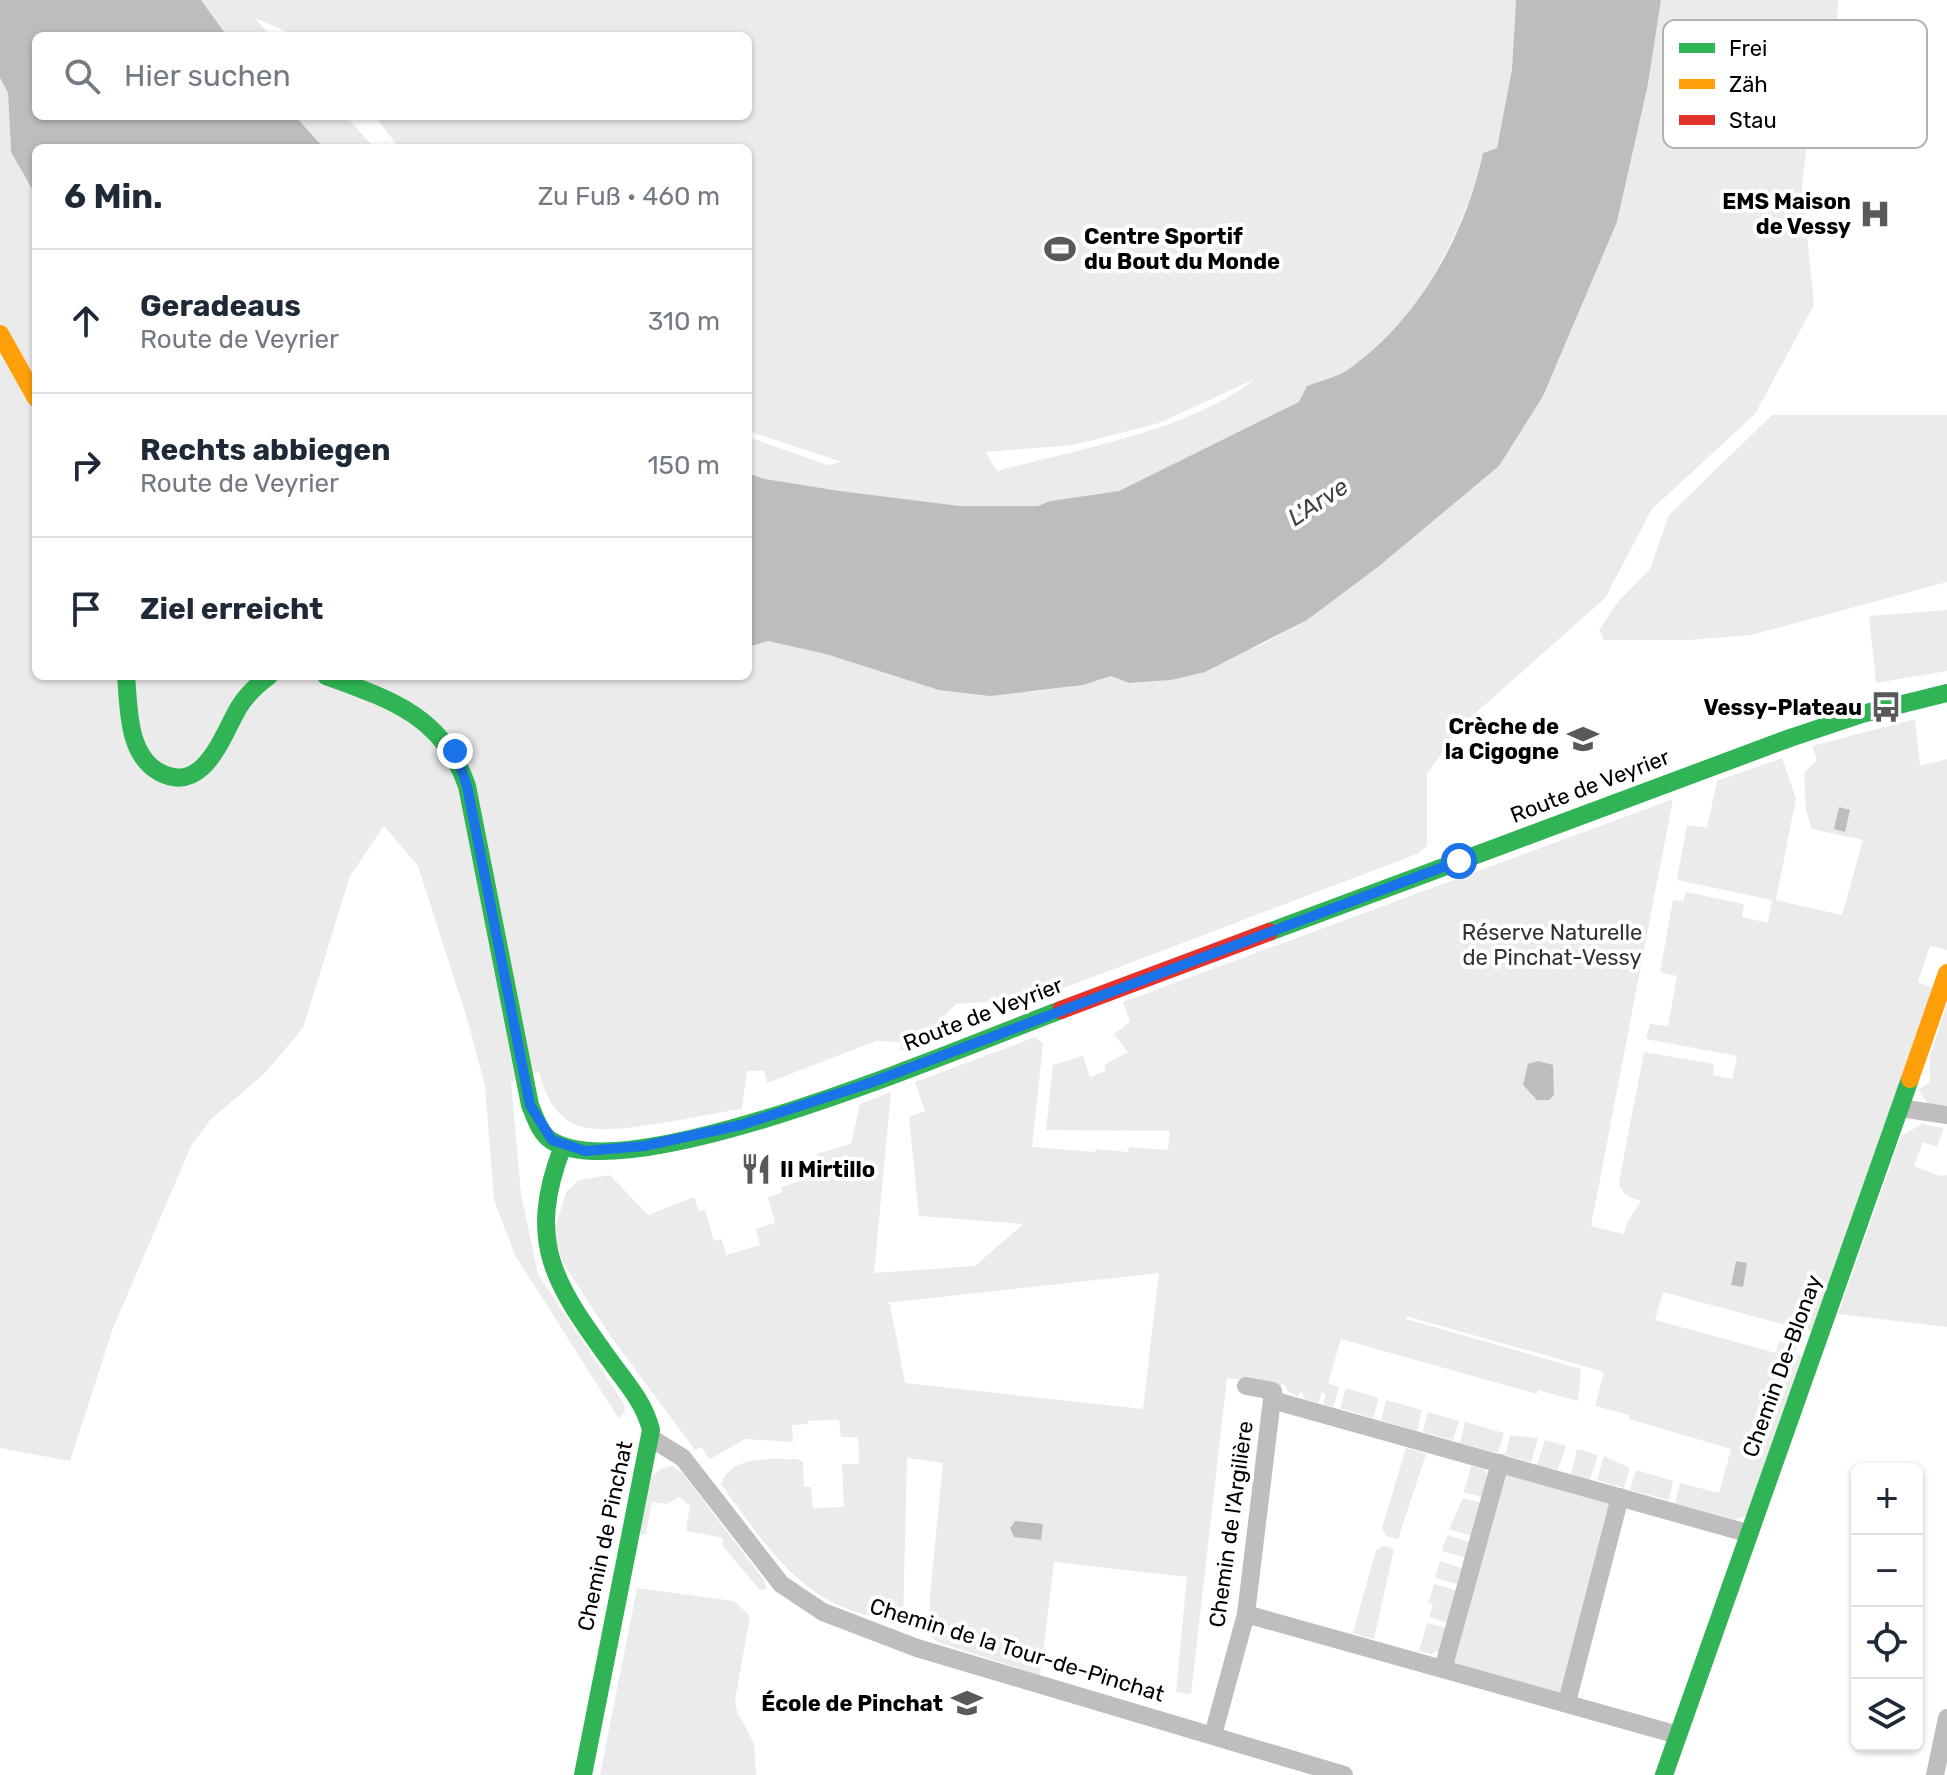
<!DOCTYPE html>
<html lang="de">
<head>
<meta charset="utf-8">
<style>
  :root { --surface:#fff; --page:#f2f2f3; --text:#1f2937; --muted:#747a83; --line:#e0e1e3 }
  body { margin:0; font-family:Rubik,sans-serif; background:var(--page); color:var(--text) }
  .controls { position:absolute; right:24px; bottom:24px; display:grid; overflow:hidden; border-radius:12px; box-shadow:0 2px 6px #0004 }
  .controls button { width:72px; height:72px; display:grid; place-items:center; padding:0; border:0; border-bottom:2px solid var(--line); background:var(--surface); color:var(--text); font:40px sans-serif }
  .stop { position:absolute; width:24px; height:24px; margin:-18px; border:6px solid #1a73e8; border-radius:50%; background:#fff }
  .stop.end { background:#1a73e8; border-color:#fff; box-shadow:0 2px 8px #0008 }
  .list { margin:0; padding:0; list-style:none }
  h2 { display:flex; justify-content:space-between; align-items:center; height:104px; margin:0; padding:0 32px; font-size:34px }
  h2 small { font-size:26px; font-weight:400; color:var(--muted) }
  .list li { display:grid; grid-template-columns:52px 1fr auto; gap:24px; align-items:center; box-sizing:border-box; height:144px; padding:0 32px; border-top:2px solid var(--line) }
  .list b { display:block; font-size:30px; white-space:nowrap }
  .list p { margin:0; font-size:26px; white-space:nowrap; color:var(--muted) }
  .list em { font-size:26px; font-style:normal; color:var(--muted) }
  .icon { flex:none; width:44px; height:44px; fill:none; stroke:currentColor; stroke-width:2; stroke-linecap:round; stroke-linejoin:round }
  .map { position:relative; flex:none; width:1947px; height:1775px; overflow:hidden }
  .search { position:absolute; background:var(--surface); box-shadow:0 2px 6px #0004; left:32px; top:32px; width:720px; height:88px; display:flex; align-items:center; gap:20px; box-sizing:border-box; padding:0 28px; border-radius:12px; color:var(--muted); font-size:30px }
  .panel { position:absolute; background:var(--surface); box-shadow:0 2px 6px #0004; left:32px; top:144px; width:720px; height:536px; border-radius:12px }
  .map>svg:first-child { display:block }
  .green { fill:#ebebeb; fill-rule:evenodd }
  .water { fill:#bdbdbd }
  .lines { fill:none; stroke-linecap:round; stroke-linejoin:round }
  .street { stroke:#bebebe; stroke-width:18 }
  .fast { stroke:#30b455; stroke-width:18 }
  .slow { stroke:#ff9f0a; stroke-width:18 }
  .jam { stroke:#e5322d; stroke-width:18 }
  .route { stroke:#1a73e8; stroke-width:10 }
  .labels { text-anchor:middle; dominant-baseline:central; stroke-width:8; stroke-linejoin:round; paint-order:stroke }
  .poi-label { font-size:22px; font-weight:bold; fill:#000; stroke:#fff; text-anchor:end }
  .street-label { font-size:22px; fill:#000; stroke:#fff }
  .park-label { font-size:22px; fill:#313131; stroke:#fff }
  .water-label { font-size:24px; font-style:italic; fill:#424242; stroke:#fff }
  .key { fill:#fff; stroke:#b2b2b2; stroke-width:2 }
  .key-label { font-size:22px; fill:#000 }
</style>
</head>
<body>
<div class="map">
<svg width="1947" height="1775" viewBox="0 0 1947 1775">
  <rect width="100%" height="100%" fill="#fff"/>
  <g class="green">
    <path d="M201,0H1516L1512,69L1497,148L1483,153C1469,220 1412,337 1348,370C1335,376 1321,380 1307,386L1300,402L1119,491L1050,501L1038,506H960L840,491L765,479L748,473V437L828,465L842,462L748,431V148H399L375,116H748V36H297L255,18L271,36H227ZM1255,379C1191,430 1075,450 997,471L986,452L1073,445L1159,423Z"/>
    <path d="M1661,0H1838L1837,20L1821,29L1802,186L1814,305L1755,414L1652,509L1605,598L1462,725L1427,774V846L1417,854L1035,999L956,1004L918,1043L900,1051L901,1042L876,1041L767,1083L764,1071H747L742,1109C704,1114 616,1136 582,1127C557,1120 544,1095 539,1071L511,1082L521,1194L538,1274L623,1402L625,1411L619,1419L515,1255L494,1200L485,1086L469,1025L418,866L384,826L350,876L303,1028L264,1074L210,1120L191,1146L113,1328L70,1461L0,1448V78L8,93L11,152L36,196V676H748V647L768,641L1032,692L1083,685L1111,676L1129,683L1171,680L1259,646L1307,620L1378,567L1499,466L1617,222L1648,84Z"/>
    <path d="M295,116H346L374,148H324Z"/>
    <path d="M1772,415H1947V582L1751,635L1688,640H1604L1599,630L1617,603L1650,569L1669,515Z"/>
    <path d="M1947,610V671L1876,683L1869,616Z"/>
    <path d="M1915,719L1920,766L1947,759V950L1930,946L1918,982L1933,988L1812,1332L1663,1292L1655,1320L1776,1353L1779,1341L1797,1346L1794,1354L1802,1356L1748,1515L1736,1520L1675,1503L1680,1483L1719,1493L1731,1449L1629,1419L1630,1415L1595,1406L1604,1372L1406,1316V1319L1581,1369L1578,1401L1538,1390L1537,1394L1341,1339L1328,1383L1339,1387L1333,1407L1323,1404L1326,1394L1322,1392L1318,1403L1305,1399L1301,1391L1298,1396L1288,1392L1285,1385L1227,1378L1191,1694L1176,1692L1187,1577L1054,1562L1040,1675L937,1642L930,1635V1595L943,1463L907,1458L903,1625C885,1620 866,1616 848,1609C790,1587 757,1533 721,1484C731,1454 772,1460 797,1459L803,1462L804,1487H811L813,1508L844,1507L842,1464H859L858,1437H841L839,1420L808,1421V1424L792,1425L793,1442L745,1439L710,1459L701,1447L695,1450L611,1337L562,1261L554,1232L566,1192L579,1180L610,1175L648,1215L694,1197L699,1211L705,1210L714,1241L722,1239L726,1255L760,1245L756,1229L775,1223L768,1197L782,1193L781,1187L823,1174L817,1154L851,1144L860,1104L891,1092L874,1273L975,1266L1023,1224L919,1216L909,1117L925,1111L915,1082L1035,1037L1043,1044L1032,1147L1095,1152L1096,1149L1128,1152L1129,1147L1168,1150L1170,1131L1046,1130L1053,1065L1083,1056L1090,1077L1106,1071L1104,1065L1128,1052L1114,1034L1130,1022L1123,1002L1673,799L1591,1226L1624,1234L1627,1223L1641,1201C1629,1197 1622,1195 1619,1182L1644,1052L1714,1064L1713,1075L1732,1079L1737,1056L1646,1039L1650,1024L1668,1026L1677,976L1660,972L1673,900L1683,901L1686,892L1744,904L1742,917L1768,923L1772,900L1677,880L1687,825L1707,828L1717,781L1782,758L1796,798L1776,900L1842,915L1863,840L1812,829L1806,810L1804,773L1817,760L1812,746ZM1159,1273L1143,1409L905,1383L890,1304L886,1303Z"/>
    <path d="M1947,1005V1107L1928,1104L1918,1090L1930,1082V1055Z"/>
    <path d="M1922,1124L1944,1128L1937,1147L1923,1142L1914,1166L1940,1176L1947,1175V1327L1838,1314L1901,1136Z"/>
    <path d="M1346,1388L1379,1398L1373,1418L1340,1408Z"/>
    <path d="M1386,1400L1422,1410L1417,1431L1381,1420Z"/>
    <path d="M1428,1412L1459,1421L1453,1440L1423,1432Z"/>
    <path d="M1465,1422L1504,1433L1498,1453L1460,1443Z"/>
    <path d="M1510,1435L1538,1438L1531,1462L1505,1455Z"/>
    <path d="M1545,1440L1566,1446L1558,1470L1537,1465Z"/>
    <path d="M1406,1448L1426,1454L1398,1539L1386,1536L1382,1528Z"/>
    <path d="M1577,1449L1598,1455L1590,1480L1571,1474Z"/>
    <path d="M1604,1456L1630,1468L1624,1488L1597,1480Z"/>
    <path d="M1493,1461L1620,1497L1567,1702L1435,1667L1439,1650L1431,1654L1419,1651L1427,1623L1446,1628L1447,1623L1429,1617L1433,1604L1428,1603L1434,1584L1456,1590L1465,1558L1442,1551L1447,1535L1469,1542L1471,1536L1449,1529L1463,1498L1481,1503L1482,1497L1464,1492L1471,1466L1484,1469L1488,1476Z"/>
    <path d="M673,1466L683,1474L764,1580L767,1589L760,1590L722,1545L723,1538L686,1531L690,1505L679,1497L667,1504L652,1502L646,1535L637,1533C643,1505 640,1470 673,1466Z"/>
    <path d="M1636,1470L1673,1481L1669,1500L1630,1490Z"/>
    <path d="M1384,1546L1394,1549L1374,1639L1353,1633L1376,1550Z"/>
    <path d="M1440,1561L1461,1568L1457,1584L1435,1578Z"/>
    <path d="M637,1588L734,1601L750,1616L735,1700L737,1712L754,1743L756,1775H600Z"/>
  </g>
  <g class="water">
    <path d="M0,0H201L227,36H36V116H295L324,148H36V196L11,152L8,93L0,78Z"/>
    <path d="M1516,0H1661L1648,84L1617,222L1543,396L1499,466L1378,567L1307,620L1205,672L1171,680L1129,683L1111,676L1083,685L990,696L939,690L826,654L768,641L748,647V473L765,479L840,491L960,506H1038L1050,501L1119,491L1299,402L1307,386C1322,380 1341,376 1353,366C1420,317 1466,233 1483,153L1497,148L1512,69Z"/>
    <path d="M1839,807L1850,810L1845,832L1834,829Z"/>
    <path d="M1538,1061L1553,1065L1554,1095L1549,1100H1537L1523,1085L1528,1064Z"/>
    <path d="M1736,1261L1747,1263L1743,1287L1731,1285Z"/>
    <path d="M1015,1521L1043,1524L1041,1540L1014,1537L1010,1528Z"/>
  </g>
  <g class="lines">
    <g class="street">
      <path d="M1900,1108L1947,1115"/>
      <path d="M1272,1400L1747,1533"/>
      <path d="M651,1438L683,1458L781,1584L823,1612L917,1648L1344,1775"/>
      <path d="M1246,1614L1678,1735"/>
      <path d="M1443,1669L1500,1463"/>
      <path d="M1567,1702L1620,1497"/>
      <path d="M1213,1735L1246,1614L1273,1391L1246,1386"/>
      <path d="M1935,1775L1947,1718"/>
    </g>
    <g class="fast">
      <path d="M126,676C129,708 127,754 159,772C204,796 222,736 239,707C247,694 257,685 269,676"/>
      <path d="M326,676C390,699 443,716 467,786L530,1105C535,1117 540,1134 552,1141C633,1191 969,1044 1061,1010"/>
      <path d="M1269,932L1790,738L1862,714L1947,693"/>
      <path d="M563,1146C524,1245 557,1287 614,1366C629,1386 645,1405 651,1430L583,1775"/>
      <path d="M1664,1775L1910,1079"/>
    </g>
    <g class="slow">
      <path d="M0,334L36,398"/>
      <path d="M1910,1079L1947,973"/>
    </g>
    <path class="jam" d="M1061,1010L1269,932"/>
  </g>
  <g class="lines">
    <path class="route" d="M455,751L467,786L530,1105L552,1140L585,1151L644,1146L741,1125L867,1084L1459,861"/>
  </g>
  <defs>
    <symbol id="hospital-bare" viewBox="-9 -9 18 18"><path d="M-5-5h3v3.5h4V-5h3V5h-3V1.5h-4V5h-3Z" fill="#595959" stroke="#fff" stroke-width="2.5" paint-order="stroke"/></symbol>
    <symbol id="stadium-bare" viewBox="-9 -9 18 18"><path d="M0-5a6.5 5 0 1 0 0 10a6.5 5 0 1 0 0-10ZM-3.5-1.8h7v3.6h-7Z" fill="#595959" stroke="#fff" stroke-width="2.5" paint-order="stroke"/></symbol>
    <symbol id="bus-bare" viewBox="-9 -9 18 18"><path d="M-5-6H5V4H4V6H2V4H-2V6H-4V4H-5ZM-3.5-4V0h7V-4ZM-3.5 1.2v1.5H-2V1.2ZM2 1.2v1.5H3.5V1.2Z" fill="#595959" stroke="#fff" stroke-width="2.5" paint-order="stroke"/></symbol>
    <symbol id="school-bare" viewBox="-9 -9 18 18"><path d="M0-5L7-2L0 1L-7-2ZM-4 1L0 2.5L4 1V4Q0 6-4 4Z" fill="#595959" stroke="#fff" stroke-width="2.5" paint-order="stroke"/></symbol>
    <symbol id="restaurant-bare" viewBox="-9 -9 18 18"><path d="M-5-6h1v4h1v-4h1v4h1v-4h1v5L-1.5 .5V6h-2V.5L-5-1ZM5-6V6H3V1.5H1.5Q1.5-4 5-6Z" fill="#595959" stroke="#fff" stroke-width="2.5" paint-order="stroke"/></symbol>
  </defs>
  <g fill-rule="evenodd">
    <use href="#hospital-bare" x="1853" y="192" width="44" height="44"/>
    <use href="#stadium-bare" x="1038" y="227" width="44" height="44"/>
    <use href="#bus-bare" x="1864" y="685" width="44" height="44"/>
    <use href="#school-bare" x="1561" y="717" width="44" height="44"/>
    <use href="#restaurant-bare" x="734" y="1147" width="44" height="44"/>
    <use href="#school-bare" x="945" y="1681" width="44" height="44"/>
  </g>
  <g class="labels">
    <g class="poi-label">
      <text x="1851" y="201">EMS Maison<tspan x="1851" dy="25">de Vessy</tspan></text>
      <text x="1084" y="236" text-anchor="start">Centre Sportif<tspan x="1084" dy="25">du Bout du Monde</tspan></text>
      <text x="1862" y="707">Vessy-Plateau</text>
      <text x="1559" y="726">Crèche de<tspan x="1559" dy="25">la Cigogne</tspan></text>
      <text x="780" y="1169" text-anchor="start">Il Mirtillo</text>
      <text x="943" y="1703">École de Pinchat</text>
    </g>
    <g class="street-label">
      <text transform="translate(1590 786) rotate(-21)">Route de Veyrier</text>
      <text transform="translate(983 1014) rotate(-21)">Route de Veyrier</text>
      <text transform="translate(1782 1366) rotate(-70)">Chemin De-Blonay</text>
      <text transform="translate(1231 1524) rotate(-82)">Chemin de l'Argilière</text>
      <text transform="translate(605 1536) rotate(-78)">Chemin de Pinchat</text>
      <text transform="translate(1017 1650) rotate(17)">Chemin de la Tour-de-Pinchat</text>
    </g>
    <g class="park-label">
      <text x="1552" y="932">Réserve Naturelle<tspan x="1552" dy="25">de Pinchat-Vessy</tspan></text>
    </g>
    <g class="water-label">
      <text transform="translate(1318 502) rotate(-33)">L'Arve</text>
    </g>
  </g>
  <rect x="1663" y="20" width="264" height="128" rx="12" class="key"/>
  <rect x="1679" y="43" width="36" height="10" fill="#30b455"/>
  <rect x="1679" y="79" width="36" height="10" fill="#ff9f0a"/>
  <rect x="1679" y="115" width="36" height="10" fill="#e5322d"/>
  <g class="key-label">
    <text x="1729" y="56">Frei</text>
    <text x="1729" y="92">Zäh</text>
    <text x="1729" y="128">Stau</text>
  </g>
</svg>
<div class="controls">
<button>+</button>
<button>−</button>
<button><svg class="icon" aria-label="locate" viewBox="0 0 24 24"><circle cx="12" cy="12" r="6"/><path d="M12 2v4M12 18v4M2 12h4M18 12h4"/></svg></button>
<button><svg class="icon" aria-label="layers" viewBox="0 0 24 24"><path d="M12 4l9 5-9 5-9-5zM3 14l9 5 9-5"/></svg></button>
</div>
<div class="stop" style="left:1459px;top:861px"></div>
<div class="stop end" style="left:455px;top:751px"></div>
<div class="search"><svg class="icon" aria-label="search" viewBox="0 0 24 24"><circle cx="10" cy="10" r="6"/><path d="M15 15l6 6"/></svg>Hier suchen</div>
<section class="panel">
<h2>6 Min.<small>Zu Fuß · 460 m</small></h2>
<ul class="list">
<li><svg class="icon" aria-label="ahead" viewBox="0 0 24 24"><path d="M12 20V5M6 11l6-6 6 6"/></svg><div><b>Geradeaus</b><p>Route de Veyrier</p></div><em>310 m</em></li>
<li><svg class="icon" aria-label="right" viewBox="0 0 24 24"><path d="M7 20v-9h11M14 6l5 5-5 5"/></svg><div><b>Rechts abbiegen</b><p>Route de Veyrier</p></div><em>150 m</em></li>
<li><svg class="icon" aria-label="arrive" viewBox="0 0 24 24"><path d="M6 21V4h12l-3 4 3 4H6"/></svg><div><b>Ziel erreicht</b></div></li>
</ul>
</section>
</div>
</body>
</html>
